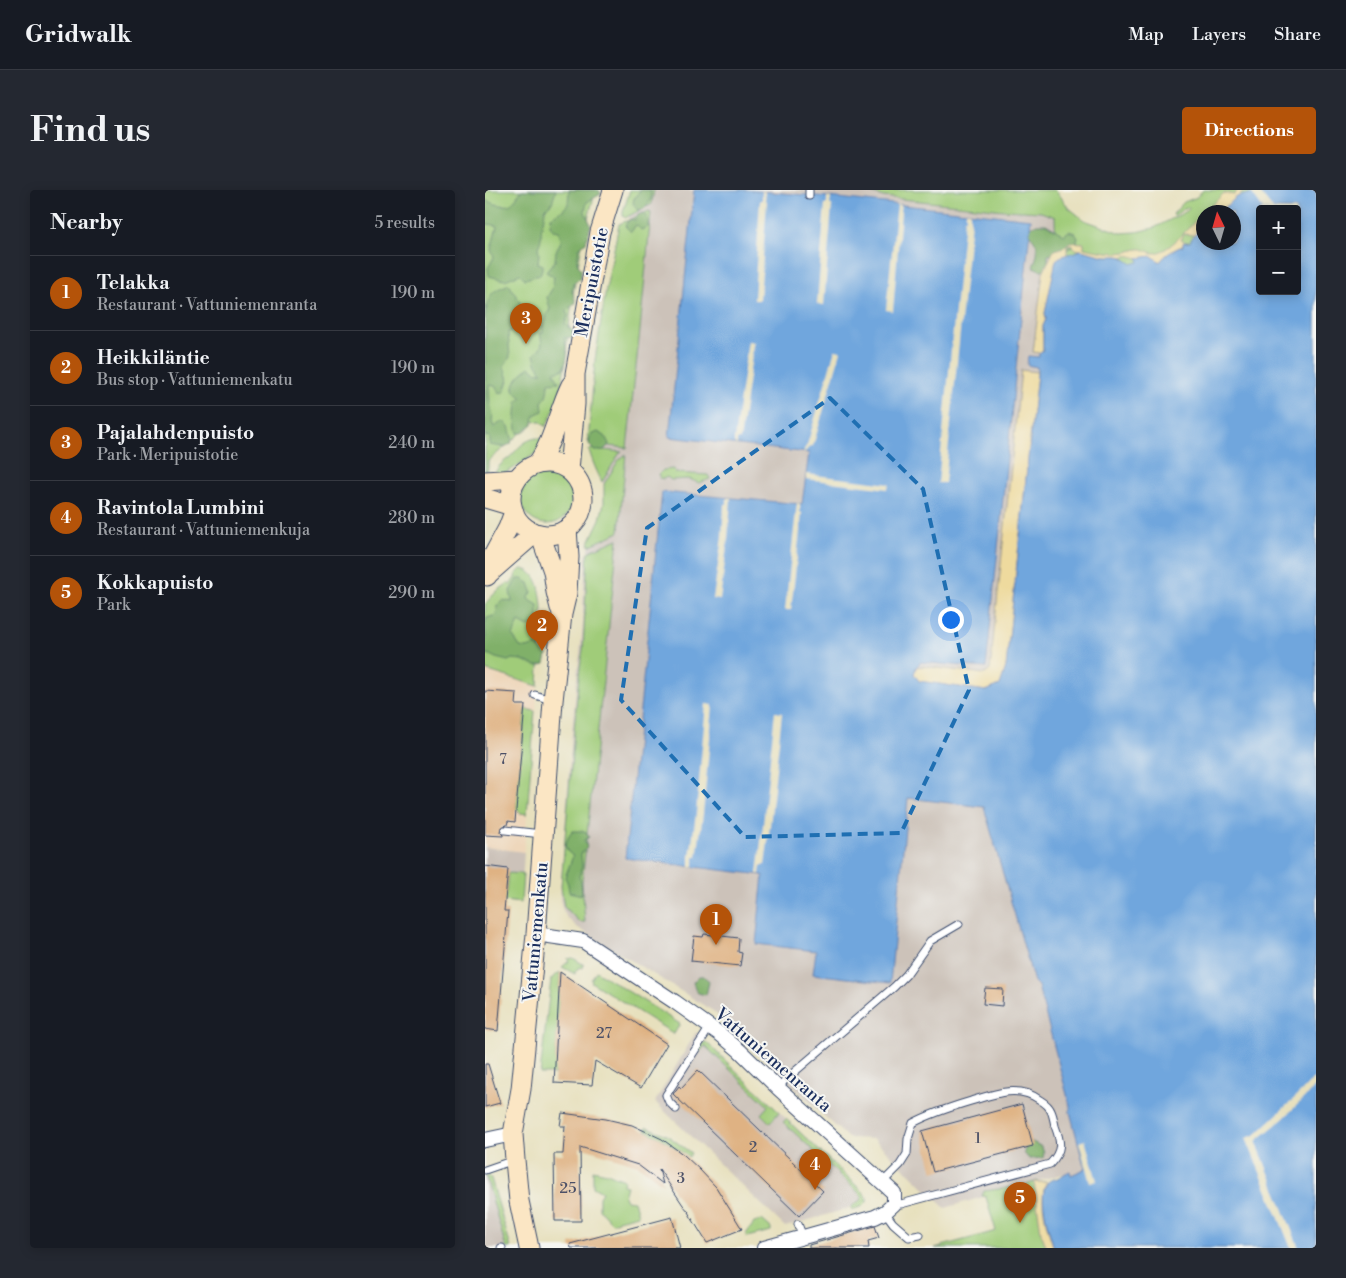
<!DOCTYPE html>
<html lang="en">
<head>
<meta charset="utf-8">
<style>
  :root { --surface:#171b24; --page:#242831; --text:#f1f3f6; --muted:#9ea1a6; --line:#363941; --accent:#b45309 }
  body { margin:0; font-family:"Libre Bodoni",serif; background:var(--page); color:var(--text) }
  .controls { position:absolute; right:15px; top:15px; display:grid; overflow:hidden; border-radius:5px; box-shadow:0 2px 12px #0003 }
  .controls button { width:45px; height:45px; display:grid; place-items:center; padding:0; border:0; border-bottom:1px solid var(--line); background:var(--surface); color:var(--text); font:25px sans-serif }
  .compass { position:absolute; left:711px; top:15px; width:45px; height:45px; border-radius:50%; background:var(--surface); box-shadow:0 2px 12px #0003; rotate:355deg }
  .you { position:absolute; left:465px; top:429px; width:18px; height:18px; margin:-12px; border:4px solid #fff; border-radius:50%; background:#1a73e8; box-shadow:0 0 0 8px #1a73e833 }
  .badge { display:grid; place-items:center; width:32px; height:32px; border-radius:50%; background:var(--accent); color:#fff; font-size:16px; font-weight:700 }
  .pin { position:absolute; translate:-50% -41px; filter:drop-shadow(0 1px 2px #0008) }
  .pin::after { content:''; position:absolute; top:26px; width:18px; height:15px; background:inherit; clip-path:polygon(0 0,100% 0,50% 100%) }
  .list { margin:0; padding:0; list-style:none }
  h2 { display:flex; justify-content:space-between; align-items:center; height:65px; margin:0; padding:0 20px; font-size:21px }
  h2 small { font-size:16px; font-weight:400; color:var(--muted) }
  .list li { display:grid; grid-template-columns:32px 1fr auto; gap:15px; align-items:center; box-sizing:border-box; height:75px; padding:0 20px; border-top:1px solid var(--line) }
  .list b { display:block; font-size:19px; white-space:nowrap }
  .list p { margin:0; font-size:16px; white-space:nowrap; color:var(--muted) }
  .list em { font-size:16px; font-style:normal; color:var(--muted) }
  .map { position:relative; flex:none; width:831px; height:1058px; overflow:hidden; border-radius:5px }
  header { display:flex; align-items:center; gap:30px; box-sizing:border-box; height:70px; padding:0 25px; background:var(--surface); border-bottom:1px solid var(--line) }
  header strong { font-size:24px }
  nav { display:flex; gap:28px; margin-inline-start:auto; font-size:18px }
  .intro { display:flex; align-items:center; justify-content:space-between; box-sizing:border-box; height:120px; padding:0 30px }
  h1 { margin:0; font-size:35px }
  .button { padding:12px 22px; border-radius:5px; background:var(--accent); color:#fff; font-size:18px; font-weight:700 }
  main { display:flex; gap:30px; padding:0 30px }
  aside { flex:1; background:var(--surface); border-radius:5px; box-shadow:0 2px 12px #0003 }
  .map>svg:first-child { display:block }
  .built { fill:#eed7bb }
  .industrial { fill:#ccc2b9 }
  .green { fill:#a0cc79; stroke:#5e7e6c }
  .forest { fill:#80b069; stroke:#4e7064 }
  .sand { fill:#eeda9e; stroke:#84847e }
  .water { fill:#6fa6dd; stroke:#456a9e; fill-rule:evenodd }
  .pier { fill:#e7e0bd }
  .building { fill:#dfb283 }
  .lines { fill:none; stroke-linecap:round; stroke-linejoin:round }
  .lane-casing { stroke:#3a4a6c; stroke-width:9 }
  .street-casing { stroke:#3a4a6c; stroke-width:16 }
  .secondary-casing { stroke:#3a4a6c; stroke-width:21 }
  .lane { stroke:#fff; stroke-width:7 }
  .street { stroke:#fff; stroke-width:14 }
  .secondary { stroke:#fbe6c4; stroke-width:19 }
  .marked { fill:none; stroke:#1f6fb2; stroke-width:4; stroke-dasharray:10 6; stroke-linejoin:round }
  .labels { text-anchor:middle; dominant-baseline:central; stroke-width:4; stroke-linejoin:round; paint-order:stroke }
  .number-label { font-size:15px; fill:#4c5067 }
  .street-label { font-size:18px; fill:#1b2f5e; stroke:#f6f6f2 }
</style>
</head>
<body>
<header>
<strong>Gridwalk</strong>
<nav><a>Map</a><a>Layers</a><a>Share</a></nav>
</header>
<div class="intro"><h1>Find us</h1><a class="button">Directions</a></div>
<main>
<aside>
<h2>Nearby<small>5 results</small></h2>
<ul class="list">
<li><span class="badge">1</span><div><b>Telakka</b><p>Restaurant · Vattuniemenranta</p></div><em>190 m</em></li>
<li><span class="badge">2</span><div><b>Heikkiläntie</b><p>Bus stop · Vattuniemenkatu</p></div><em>190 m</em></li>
<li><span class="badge">3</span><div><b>Pajalahdenpuisto</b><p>Park · Meripuistotie</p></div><em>240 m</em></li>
<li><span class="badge">4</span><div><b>Ravintola Lumbini</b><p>Restaurant · Vattuniemenkuja</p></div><em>280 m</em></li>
<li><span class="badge">5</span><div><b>Kokkapuisto</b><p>Park</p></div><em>290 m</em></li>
</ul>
</aside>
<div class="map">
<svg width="831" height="1058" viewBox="0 0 831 1058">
  <rect width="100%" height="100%" fill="#f6f6f2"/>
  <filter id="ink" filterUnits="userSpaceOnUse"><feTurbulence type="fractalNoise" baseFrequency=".02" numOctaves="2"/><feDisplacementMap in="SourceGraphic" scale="10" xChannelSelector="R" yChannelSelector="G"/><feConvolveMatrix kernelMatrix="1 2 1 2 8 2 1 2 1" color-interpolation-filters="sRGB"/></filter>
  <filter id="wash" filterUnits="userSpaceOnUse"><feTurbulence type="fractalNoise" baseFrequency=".0096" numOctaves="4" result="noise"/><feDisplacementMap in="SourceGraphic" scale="20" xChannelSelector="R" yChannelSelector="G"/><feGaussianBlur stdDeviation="1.12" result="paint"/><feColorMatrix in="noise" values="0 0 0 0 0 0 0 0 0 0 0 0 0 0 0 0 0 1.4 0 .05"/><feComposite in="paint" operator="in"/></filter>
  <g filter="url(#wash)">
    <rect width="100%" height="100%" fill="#e7e0bd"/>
    <path class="built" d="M0,480L53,496L39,662L0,657Z"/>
    <g class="industrial">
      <path d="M151,0H209L184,246L324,262L318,314L177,302L140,668L205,677L278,685L271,754L331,761L328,784L405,793L423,608L499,617L549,792L553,796L585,916V922L600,979L586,985L584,982L460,1018L389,949L363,948L228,821L92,737L82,728L77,718L75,708L87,541L93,477L95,464L98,433V416L101,366L119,321L121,301L110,272L139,44Z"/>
      <path d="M262,0H378L398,7L519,20L556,22L570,27L571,70L554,167H543L542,175L552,177V184L515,495L431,477L436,472L501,478L533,165L488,23L344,7Z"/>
      <path d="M0,657L39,662L36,713L0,709Z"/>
      <path d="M211,842L383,1007L375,1015L300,1037L170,912Z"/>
      <path d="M0,983L21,1058H0Z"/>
    </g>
    <g class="green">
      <path d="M0,0H111C95,52 87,106 81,160L83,161L73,211L61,237L56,232L47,231L27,251L3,271V278L0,283Z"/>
      <path d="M145,0H169L167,14L140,28L138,26V22Z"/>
      <path d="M378,0H571L583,17L599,30L636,43L651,42L669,38L702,21L705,18H700L689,26L688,24L699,12L712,7L718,0H770L767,3L752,7L734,22H718V36L709,45L705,52H701L698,56L653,68L654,72L647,74L637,67L596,60L571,70L570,27L556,22L519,20L398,7Z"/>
      <path d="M164,21L166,22L155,140L142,258L107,254L103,252L110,170L121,99L134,34Z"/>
      <path d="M51,248L60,249L51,263L26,280L18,284L9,285C14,273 20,272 28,264C34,257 40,250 51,248Z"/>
      <path d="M108,259L137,262L134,264L117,292C112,282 107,271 104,260Z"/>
      <path d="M141,264L134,342L104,356L105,350L115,329L119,313V294L133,271Z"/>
      <path d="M188,279L191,283L223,285L225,289L214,293L204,289L186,290L182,287L178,289L175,288L174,284L178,280Z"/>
      <circle cx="62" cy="308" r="26"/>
      <path d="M133,349L97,692L100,732H95L79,717L76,696L92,506L95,477L98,460L103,362Z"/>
      <path d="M36,379C54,380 56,403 57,418L53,496L0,480V414L11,402L23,393L25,395L30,388L31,384Z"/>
      <path d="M40,519L50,521L42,624L35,623L31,619Z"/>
      <path d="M23,683L38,684L36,713L0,709V701L21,703Z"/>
      <path d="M88,768L99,775L98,778L95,777L90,781V784L77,777L84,771L82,769Z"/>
      <path d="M111,781L195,834L189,844L106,792L107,791L106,790Z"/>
      <path d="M75,782L70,884H55L66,789Z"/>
      <path d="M221,852L294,922L285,933L276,924L283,916L220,856L214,863L212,862L218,853Z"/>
      <path d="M301,929L379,1003L382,1008V1012L378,1016L367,1020L366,1017L377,1009L376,1005L298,932Z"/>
      <path d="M162,937L182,945L206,963L204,967L181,951L160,940Z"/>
      <path d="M108,980L122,983L139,990L138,995L142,996L139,1007L141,1010L149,1011L153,1025L133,1030V1031L127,1033L114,1019V1007L117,1002L108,997Z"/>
      <path d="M2,985L6,988L26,1058H21L1,987Z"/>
      <path d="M553,991L569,1058H450L511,1041L501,1007L497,1006L499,1001L536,996Z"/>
      <path d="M277,1030L286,1038V1041L262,1047L261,1044L269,1033Z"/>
    </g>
    <g class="forest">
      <path d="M37,0H71L67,13L60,19C60,25 58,30 57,36C55,44 58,48 53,57L54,64L53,73L58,75L55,85L40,89L35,84L20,90L4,86L3,78L9,67L6,60L12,36L4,34L0,35V10C6,13 20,18 26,14C30,11 33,4 37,0Z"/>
      <path d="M84,0H114L116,4L102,12L100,22L106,35L101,52L94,58L92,73L96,79V88L89,92L87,100L91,113L81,121L83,126L80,134L88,141V147L79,148C83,162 84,168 77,180L69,182L74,192L64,193L61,207L57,212L58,221L49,225L48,234L38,243H33C30,233 31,222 32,212L37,208L28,200C31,187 34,185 45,177L52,183L57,182L51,173L49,164C59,157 57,154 55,143H58V135L62,129L61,126L65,119L62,107L67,99L69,87L61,82L70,71L71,61L76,51L74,41L68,40L65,36L66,27L78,20L83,14Z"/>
      <path d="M155,0H166V10L159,19L152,20L148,13L149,8L152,6Z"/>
      <path d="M158,23C163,26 164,32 163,37L156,40L151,35L146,42L140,36L142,32L146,29L150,30L153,25Z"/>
      <path d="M552,34H561L579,45L584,41L590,43L593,48L591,55L573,64L563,65V79L555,80L548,77C554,60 555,55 542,42L543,38Z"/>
      <path d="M24,94L36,114L35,122L32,128L31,140L23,142L25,167L19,176L23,190L19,202L14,203L10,196L4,195L5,215L8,225L7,232L9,237L18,231L24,236L27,248L26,254L18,257L5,255V247L0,246V125C5,104 3,103 24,94Z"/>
      <path d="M113,242L120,246L124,254C120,261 116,261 109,261L104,254L105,248L107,244Z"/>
      <path d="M32,389H37L44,393L47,402L43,409L53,415V428L50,434L43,437L34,432L28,446L35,457L42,458L51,455L62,465L60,474L51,476L37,470L27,469L23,471L11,468L3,464L0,465V450H1L0,434L2,428L11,425L12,416L18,410L27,412L25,401Z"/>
      <path d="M88,641H100L104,647L99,650L102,657L96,664L97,676L94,688L96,690L97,705L84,702L83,694L80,687L88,666L83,662L80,655L84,646Z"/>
      <path d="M214,786H219L224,792L221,805L213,803L210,799L208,792Z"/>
      <path d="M542,949L557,957L559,963L558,968L544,969L539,963Z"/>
    </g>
    <g class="sand">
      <path d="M753,0H761L734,22H722L724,18L739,3L749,5Z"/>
      <path d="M714,27H718V36L709,45L699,44L696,50L701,52L698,53V56C689,59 681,64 675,72L667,66C663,67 658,68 654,68C647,67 644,64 637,67L619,66L591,59L587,55L582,56V65L575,67L560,123L561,129L558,136V160L554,163L548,162L558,82L569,60L579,57L585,52L599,53V58C613,61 628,64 642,62C646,61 650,59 654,59C659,58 664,63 669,63C683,63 704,37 714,27Z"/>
      <path d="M536,180L552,182V184L521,477L515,495L501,501L433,491L429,484L431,477L438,476L500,484L505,480Z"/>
      <path d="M549,992H562C552,1009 563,1041 569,1058H562L556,1043Z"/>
    </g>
    <path class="water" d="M209,0H262L344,7L546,29L501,478L436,472L431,477L429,484L434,491L501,501L515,495L521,477L552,184V177L542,175L543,166L554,167V163L558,160V136L561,129L560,123L571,70C577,64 588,64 596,60L619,66H633L637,67L647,74L654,72L653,68L667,66L675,72C681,64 689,59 698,56V53L705,52L709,45L718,36V52H748V22H734L752,7L767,3L770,0H831V1058H569C565,1044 545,987 573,989L579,984L585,981L586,985L600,979L585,922V916L553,796L549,792L499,617L423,608L405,793L328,784L331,761L271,754L278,685L209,677L140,668L177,302L317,314L324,263L184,247ZM775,19H812V101H775Z"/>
    <g class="pier">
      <path d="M767,0H773L788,19H778L765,1Z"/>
      <path d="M277,1L281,2L280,10L282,11L275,110H269L275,10H277Z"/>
      <path d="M342,7H346L345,15H347L339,115L332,114L340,14H342Z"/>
      <path d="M412,14L416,15L415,21L416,22L408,121L401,120Z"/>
      <path d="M481,22H485V30L486,31L460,293H453L479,29H481Z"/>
      <path d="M263,151L269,152L255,250H252V255L249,254V249Z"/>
      <path d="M350,160L356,161L328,256H325L320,262L318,261L322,255Z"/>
      <path d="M321,284L404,294L403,299L321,289Z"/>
      <path d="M242,308H246L243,348L235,410L228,409L237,347L239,314H242Z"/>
      <path d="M312,313L315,314V322L317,323L306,420H300Z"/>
      <path d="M221,514L228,515L218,624L212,667H209V677H205V666L211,624Z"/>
      <path d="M290,522L297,523L285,636L280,675H276L275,684H272L278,635Z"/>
      <path d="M831,886V896L798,929L771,951L814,1058H806L761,948L770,945L815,903Z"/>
      <path d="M600,950L612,991L605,993L594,952Z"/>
    </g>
    <g id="blocks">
      <g class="building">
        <path d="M0,501L32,503L31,515H40L30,632L23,631L22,635L16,637L15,642L18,645V646L0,645Z"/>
        <path d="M0,676L23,679L19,721H23L13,841L0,839Z"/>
        <path d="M219,744L254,748L253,762L257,763L255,776L206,771L209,746L218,747Z"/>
        <path d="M75,782L182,854L156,898L110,871L107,895L69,893Z"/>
        <path d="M500,798L518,799L517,816L498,814Z"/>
        <path d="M0,874H3L15,913L0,917Z"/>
        <path d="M213,880L338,1001L314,1026L188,904L194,896L196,898Z"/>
        <path d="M537,914L548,956L448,982L437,941Z"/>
        <path d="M77,923L121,929L147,935L177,949L199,965L215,980L231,997L257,1039L222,1053L203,1022H204L198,1015L174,979L178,994L153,975L95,957L96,1031H70L69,964H78L80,936H75Z"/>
        <path d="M187,1027L195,1058H86L85,1054Z"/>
        <path d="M390,1036L394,1048L383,1051L384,1058H324V1055Z"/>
      </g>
    </g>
  </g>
  <g filter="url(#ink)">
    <use href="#blocks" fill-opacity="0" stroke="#3a4a6c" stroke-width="1"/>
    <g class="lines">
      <defs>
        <g id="lane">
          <path d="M324,6V0"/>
          <path d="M50,505L66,510"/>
          <path d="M20,640L57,644"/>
          <path d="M293,898L300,890L409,797L421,785L445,751L474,734"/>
          <path d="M191,919L184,912L181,905L225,837"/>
          <path d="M0,980L29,970"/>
          <path d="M397,993L415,975L422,964L423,949L428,933C447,923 466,917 486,911C508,904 534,894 555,910C560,913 564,916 566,921C568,925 569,931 570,936C576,952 578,960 565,974L416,1014H409"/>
          <path d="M400,1022L408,1033L424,1047L435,1045"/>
          <path d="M313,1034L318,1047"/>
          <path d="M16,1058H17"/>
        </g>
        <g id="street">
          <path d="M51,744L98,751L190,812L235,844L255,861L293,898L409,1003V1014L400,1022L390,1027L279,1058"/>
          <path d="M0,950L28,944"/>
        </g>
        <g id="secondary">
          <circle cx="62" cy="309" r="36"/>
          <path d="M52,274C69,251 73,221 86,195"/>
          <path d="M84,280L90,214V184L115,42L128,0"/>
          <path d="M0,291L32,289"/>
          <path d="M0,308L27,316"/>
          <path d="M55,344L68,381L71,402L75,418"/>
          <path d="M2,385L50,343"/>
          <path d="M2,386L8,366L23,338L29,322"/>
          <path d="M44,1058L34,1011L30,970L28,944L36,899L51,744L68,511L77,424L82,403L84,367L82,339"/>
        </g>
      </defs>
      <use href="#lane" class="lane-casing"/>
      <use href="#street" class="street-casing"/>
      <use href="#secondary" class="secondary-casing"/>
      <use href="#lane" class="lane"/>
      <use href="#street" class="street"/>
      <use href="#secondary" class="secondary"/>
    </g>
  </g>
  <path class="marked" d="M345,208L438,299L484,500L416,643L260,647L136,510L162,338Z"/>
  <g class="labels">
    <g class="number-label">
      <text x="18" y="569">7</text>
      <text x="119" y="843">27</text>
      <text x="493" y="948">1</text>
      <text x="268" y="957">2</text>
      <text x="196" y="988">3</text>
      <text x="83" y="998">25</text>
    </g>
    <g class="street-label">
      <text transform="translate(107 92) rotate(-79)">Meripuistotie</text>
      <text transform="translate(51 742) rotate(-85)">Vattuniemenkatu</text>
      <text transform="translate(288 870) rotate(41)">Vattuniemenranta</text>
    </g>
  </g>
</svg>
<div class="controls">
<button>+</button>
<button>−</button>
</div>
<svg class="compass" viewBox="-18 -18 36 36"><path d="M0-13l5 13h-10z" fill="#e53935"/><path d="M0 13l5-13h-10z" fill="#9ea1a6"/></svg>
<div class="you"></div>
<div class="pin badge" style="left:231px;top:755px">1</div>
<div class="pin badge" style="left:57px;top:461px">2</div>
<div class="pin badge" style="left:41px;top:154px">3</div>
<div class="pin badge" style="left:330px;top:1000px">4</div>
<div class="pin badge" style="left:535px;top:1033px">5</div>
</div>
</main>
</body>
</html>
